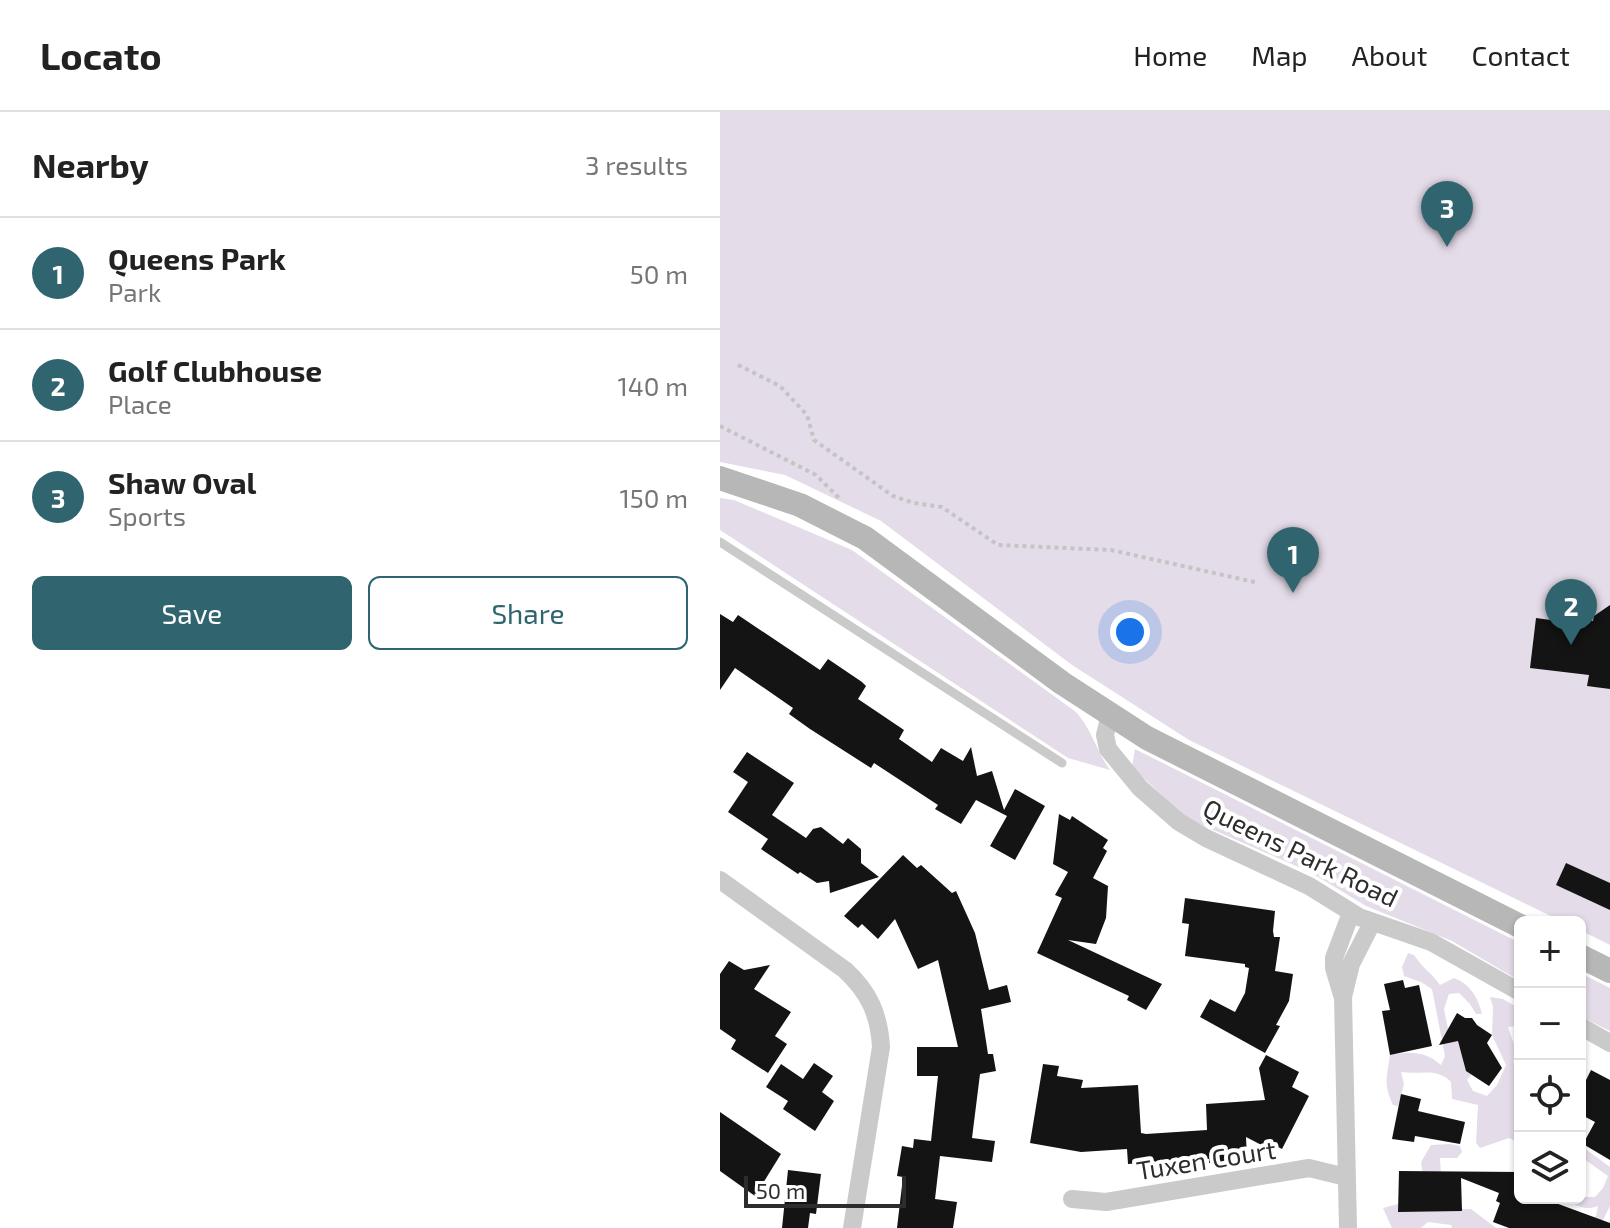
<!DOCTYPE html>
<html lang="en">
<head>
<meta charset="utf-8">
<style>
  :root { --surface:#fff; --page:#f6f6f6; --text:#222; --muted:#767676; --line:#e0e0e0; --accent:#306570 }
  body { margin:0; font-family:"Exo 2",sans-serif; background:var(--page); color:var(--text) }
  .controls { position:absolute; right:24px; bottom:24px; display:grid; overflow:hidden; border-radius:12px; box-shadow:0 2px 6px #0004 }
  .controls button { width:72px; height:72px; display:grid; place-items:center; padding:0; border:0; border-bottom:2px solid var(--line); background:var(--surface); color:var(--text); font:40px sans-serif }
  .scale { position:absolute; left:24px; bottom:20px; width:162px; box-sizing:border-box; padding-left:8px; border:4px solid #2d2d2d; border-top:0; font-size:22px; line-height:28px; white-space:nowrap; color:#2d2d2d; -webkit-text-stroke:6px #fff; paint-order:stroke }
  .you { position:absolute; left:410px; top:520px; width:28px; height:28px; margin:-20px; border:6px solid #fff; border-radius:50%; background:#1a73e8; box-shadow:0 0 0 12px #1a73e833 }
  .badge { display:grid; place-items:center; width:52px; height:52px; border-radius:50%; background:var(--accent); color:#fff; font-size:26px; font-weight:700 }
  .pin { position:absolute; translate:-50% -66px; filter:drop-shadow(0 2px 4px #0008) }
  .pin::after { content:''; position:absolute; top:42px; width:28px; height:24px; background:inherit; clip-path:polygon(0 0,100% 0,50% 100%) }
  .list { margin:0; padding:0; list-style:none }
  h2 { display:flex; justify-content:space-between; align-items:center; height:104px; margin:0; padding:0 32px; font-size:34px }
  h2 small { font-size:26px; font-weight:400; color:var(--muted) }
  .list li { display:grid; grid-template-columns:52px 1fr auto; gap:24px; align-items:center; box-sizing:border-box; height:112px; padding:0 32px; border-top:2px solid var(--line) }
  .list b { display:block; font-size:30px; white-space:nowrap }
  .list p { margin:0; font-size:26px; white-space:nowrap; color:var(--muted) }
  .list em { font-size:26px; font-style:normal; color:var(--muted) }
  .actions { display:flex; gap:16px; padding:24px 32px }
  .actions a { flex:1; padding:18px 0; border:2px solid var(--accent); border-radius:12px; text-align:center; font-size:28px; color:var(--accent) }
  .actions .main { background:var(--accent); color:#fff }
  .icon { flex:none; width:44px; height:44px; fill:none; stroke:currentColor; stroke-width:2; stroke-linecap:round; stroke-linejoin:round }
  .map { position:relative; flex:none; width:890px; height:1116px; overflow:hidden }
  header { display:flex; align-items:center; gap:48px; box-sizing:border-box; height:112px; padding:0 40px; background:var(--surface); border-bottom:2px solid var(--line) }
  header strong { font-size:38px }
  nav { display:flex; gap:44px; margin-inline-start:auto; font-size:28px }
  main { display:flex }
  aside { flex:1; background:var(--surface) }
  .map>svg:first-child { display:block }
  .green { fill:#e5dce9 }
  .building { fill:#141414 }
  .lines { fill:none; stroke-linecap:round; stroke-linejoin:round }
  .path { stroke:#c4c4c4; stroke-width:4; stroke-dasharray:4 4; stroke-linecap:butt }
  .lane { stroke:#cacaca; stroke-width:9 }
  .street { stroke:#cacaca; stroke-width:18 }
  .secondary { stroke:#b7b7b7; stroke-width:24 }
  .labels { text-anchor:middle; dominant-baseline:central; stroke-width:8; stroke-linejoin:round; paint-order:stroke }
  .street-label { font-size:26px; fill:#2d2d2d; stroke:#fff }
</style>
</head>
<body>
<header>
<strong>Locato</strong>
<nav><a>Home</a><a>Map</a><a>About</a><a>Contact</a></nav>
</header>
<main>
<aside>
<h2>Nearby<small>3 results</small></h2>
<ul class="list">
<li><span class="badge">1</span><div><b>Queens Park</b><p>Park</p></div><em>50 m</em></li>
<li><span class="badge">2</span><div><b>Golf Clubhouse</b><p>Place</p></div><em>140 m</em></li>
<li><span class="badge">3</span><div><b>Shaw Oval</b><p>Sports</p></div><em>150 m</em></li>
</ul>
<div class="actions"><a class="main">Save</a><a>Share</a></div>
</aside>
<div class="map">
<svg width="890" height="1116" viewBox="0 0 890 1116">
  <rect width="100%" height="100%" fill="#fff"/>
  <g class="green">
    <path d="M0,0H890V833L860,818V810H843L469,628L352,553L161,409L65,363L0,350Z"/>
    <path d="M0,386L14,388L132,438L356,600C371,616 377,640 390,658L348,646L0,418Z"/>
    <path d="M415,637L800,831V869L732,829L646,794L590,760L466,706L412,655Z"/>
    <path d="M688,841L694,843C703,857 713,862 720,873L734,866C750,872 758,885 762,902H756L750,892L739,881L729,882L724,897L728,917L737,923L755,958L747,968L753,979L767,984L777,973L786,953L772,923L773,895L770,885L783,887L800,897V917L798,914L788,915L797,941L793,949L799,971L796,972L800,990V1032L789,1026L760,1036L756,1031L758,993L732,987L731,970C717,955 700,963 681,960L684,972L678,994L673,993C663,972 667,964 670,943C689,939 706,939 721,953L725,944L712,877L701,870L684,864L682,855Z"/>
    <path d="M860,861L890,876V919L860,904Z"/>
    <path d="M730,1032L740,1034L742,1040L737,1046H720L721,1063L703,1064L701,1050L711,1033Z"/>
    <path d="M860,1033L890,1055V1094L879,1116L865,1110L876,1104L878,1094C867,1098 860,1096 850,1089L861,1085H875L883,1076L888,1064L860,1044Z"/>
    <path d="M678,1092V1099L751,1097L776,1116H732L731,1113L708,1110L701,1116H672L663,1096Z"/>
  </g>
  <g class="building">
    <path d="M890,493V577L867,574L869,563L810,556L816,506L845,510L846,505L873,509L874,504Z"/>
    <path d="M0,502L13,510L18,503L100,558L108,547L142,570L146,574L138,587L184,618L179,627L212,650L221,636L243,649L251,635L257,664L272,659L284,698L295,677L325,694L295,748L270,734L287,704L256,688L241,712L215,697L218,693L154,651L151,656L90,617L69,602L73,596L15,556L0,578Z"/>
    <path d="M27,640L74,671L52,703L86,726L93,717L101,715L123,732L128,726L141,737V751L159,765L110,781L109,769L97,771L80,760L78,762L41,737L48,727L8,700L28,670L13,660Z"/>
    <path d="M339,702L350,708L352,704L388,728L383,736L387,739L373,766L388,774L386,806L376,832L348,828L442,872L426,898L407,888L409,884L317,841L342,786L335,783L348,760L333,752Z"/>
    <path d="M183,743L197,756L201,753L232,781L236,779L255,821L269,878L287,873L291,890L261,897L268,942H273L276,959L260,962L252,1026L275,1029L272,1050L220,1044L215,1087L237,1090L233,1116H177L183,1065L177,1064L182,1034L193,1036L194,1027L211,1029L218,964H197V935H238L218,848L198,857L175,807L158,827L142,812L138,816L124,804Z"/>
    <path d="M846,751L890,771V798L836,773Z"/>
    <path d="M465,786L555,799L553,819L554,825H560L555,859L573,862L569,889L556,913L560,914L545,941L480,905L490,887L515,900L525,881L529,856L525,855V852L465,844L469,812L462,811Z"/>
    <path d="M9,849L24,858L50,853L34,877L71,900L55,924L67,932L48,961L11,937L16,928L0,917V862Z"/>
    <path d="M683,868L685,876L699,873L712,934L670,943L662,899L670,898L664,872Z"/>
    <path d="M737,901L745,906H752L757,913L772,923L767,931L782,956L769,974L746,959L738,929L719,933Z"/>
    <path d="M546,943L579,960L572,975L589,984L562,1037L556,1034L553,1039L526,1025L527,1047H514L515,1050L489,1051V1047L408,1052L407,1037L361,1040L310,1031L323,952L339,954L337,964L363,968L361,976L418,973L421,1021L426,1022L487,1018L486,992L545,988L539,956Z"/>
    <path d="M94,951L113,964L102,980L114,989L95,1019L63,997L68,989L46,975L61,952L83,967Z"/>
    <path d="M871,958L890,968V1048L863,1032L875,1010L860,1002V980Z"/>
    <path d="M681,982L701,987L698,999L745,1010L740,1032L695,1024L694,1030L672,1027Z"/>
    <path d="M0,1000L61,1042L35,1084L0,1059Z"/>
    <path d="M68,1058L101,1062L96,1102L90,1101L88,1116H62Z"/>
    <path d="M679,1059L800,1060V1086H822L890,1111V1116H789L773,1110L780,1091L776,1089L779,1081L741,1066L742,1099L678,1100Z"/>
  </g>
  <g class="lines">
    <g class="path">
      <path d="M18,253L60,274L87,303L94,328L173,384L194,391L222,395L278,433L391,438L539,471"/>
      <path d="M0,314L96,363L120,387"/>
    </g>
    <path class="lane" d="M0,430L342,651"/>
    <g class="street">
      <path d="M390,603L385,623L388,637L420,676L459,710L486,726L589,774L639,805L711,830L800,880"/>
      <path d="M0,768L125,858C149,880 159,902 161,935L132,1116"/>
      <path d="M622,883L614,856V846L631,801"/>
      <path d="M860,914L890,931"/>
      <path d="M352,1087L386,1090L589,1056L626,1065"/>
      <path d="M628,1116L623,885L631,852L652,811"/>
    </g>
    <g class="secondary">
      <path d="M0,366L80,393L145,426L342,571L427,626L800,814"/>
      <path d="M860,844L890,859"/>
    </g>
  </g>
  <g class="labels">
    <g class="street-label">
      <text transform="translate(581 740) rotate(26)">Queens Park Road</text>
      <text transform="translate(486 1047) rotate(-9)">Tuxen Court</text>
    </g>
  </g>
</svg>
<div class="controls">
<button>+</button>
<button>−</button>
<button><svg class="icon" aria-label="locate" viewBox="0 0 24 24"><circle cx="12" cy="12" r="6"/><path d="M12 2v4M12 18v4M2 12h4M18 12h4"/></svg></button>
<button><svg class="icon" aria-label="layers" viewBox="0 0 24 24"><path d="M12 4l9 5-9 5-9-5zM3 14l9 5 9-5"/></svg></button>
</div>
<div class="scale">50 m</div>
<div class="you"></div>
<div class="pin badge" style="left:573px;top:481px">1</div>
<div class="pin badge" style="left:851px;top:533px">2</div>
<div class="pin badge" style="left:727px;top:135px">3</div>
</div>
</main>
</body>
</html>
